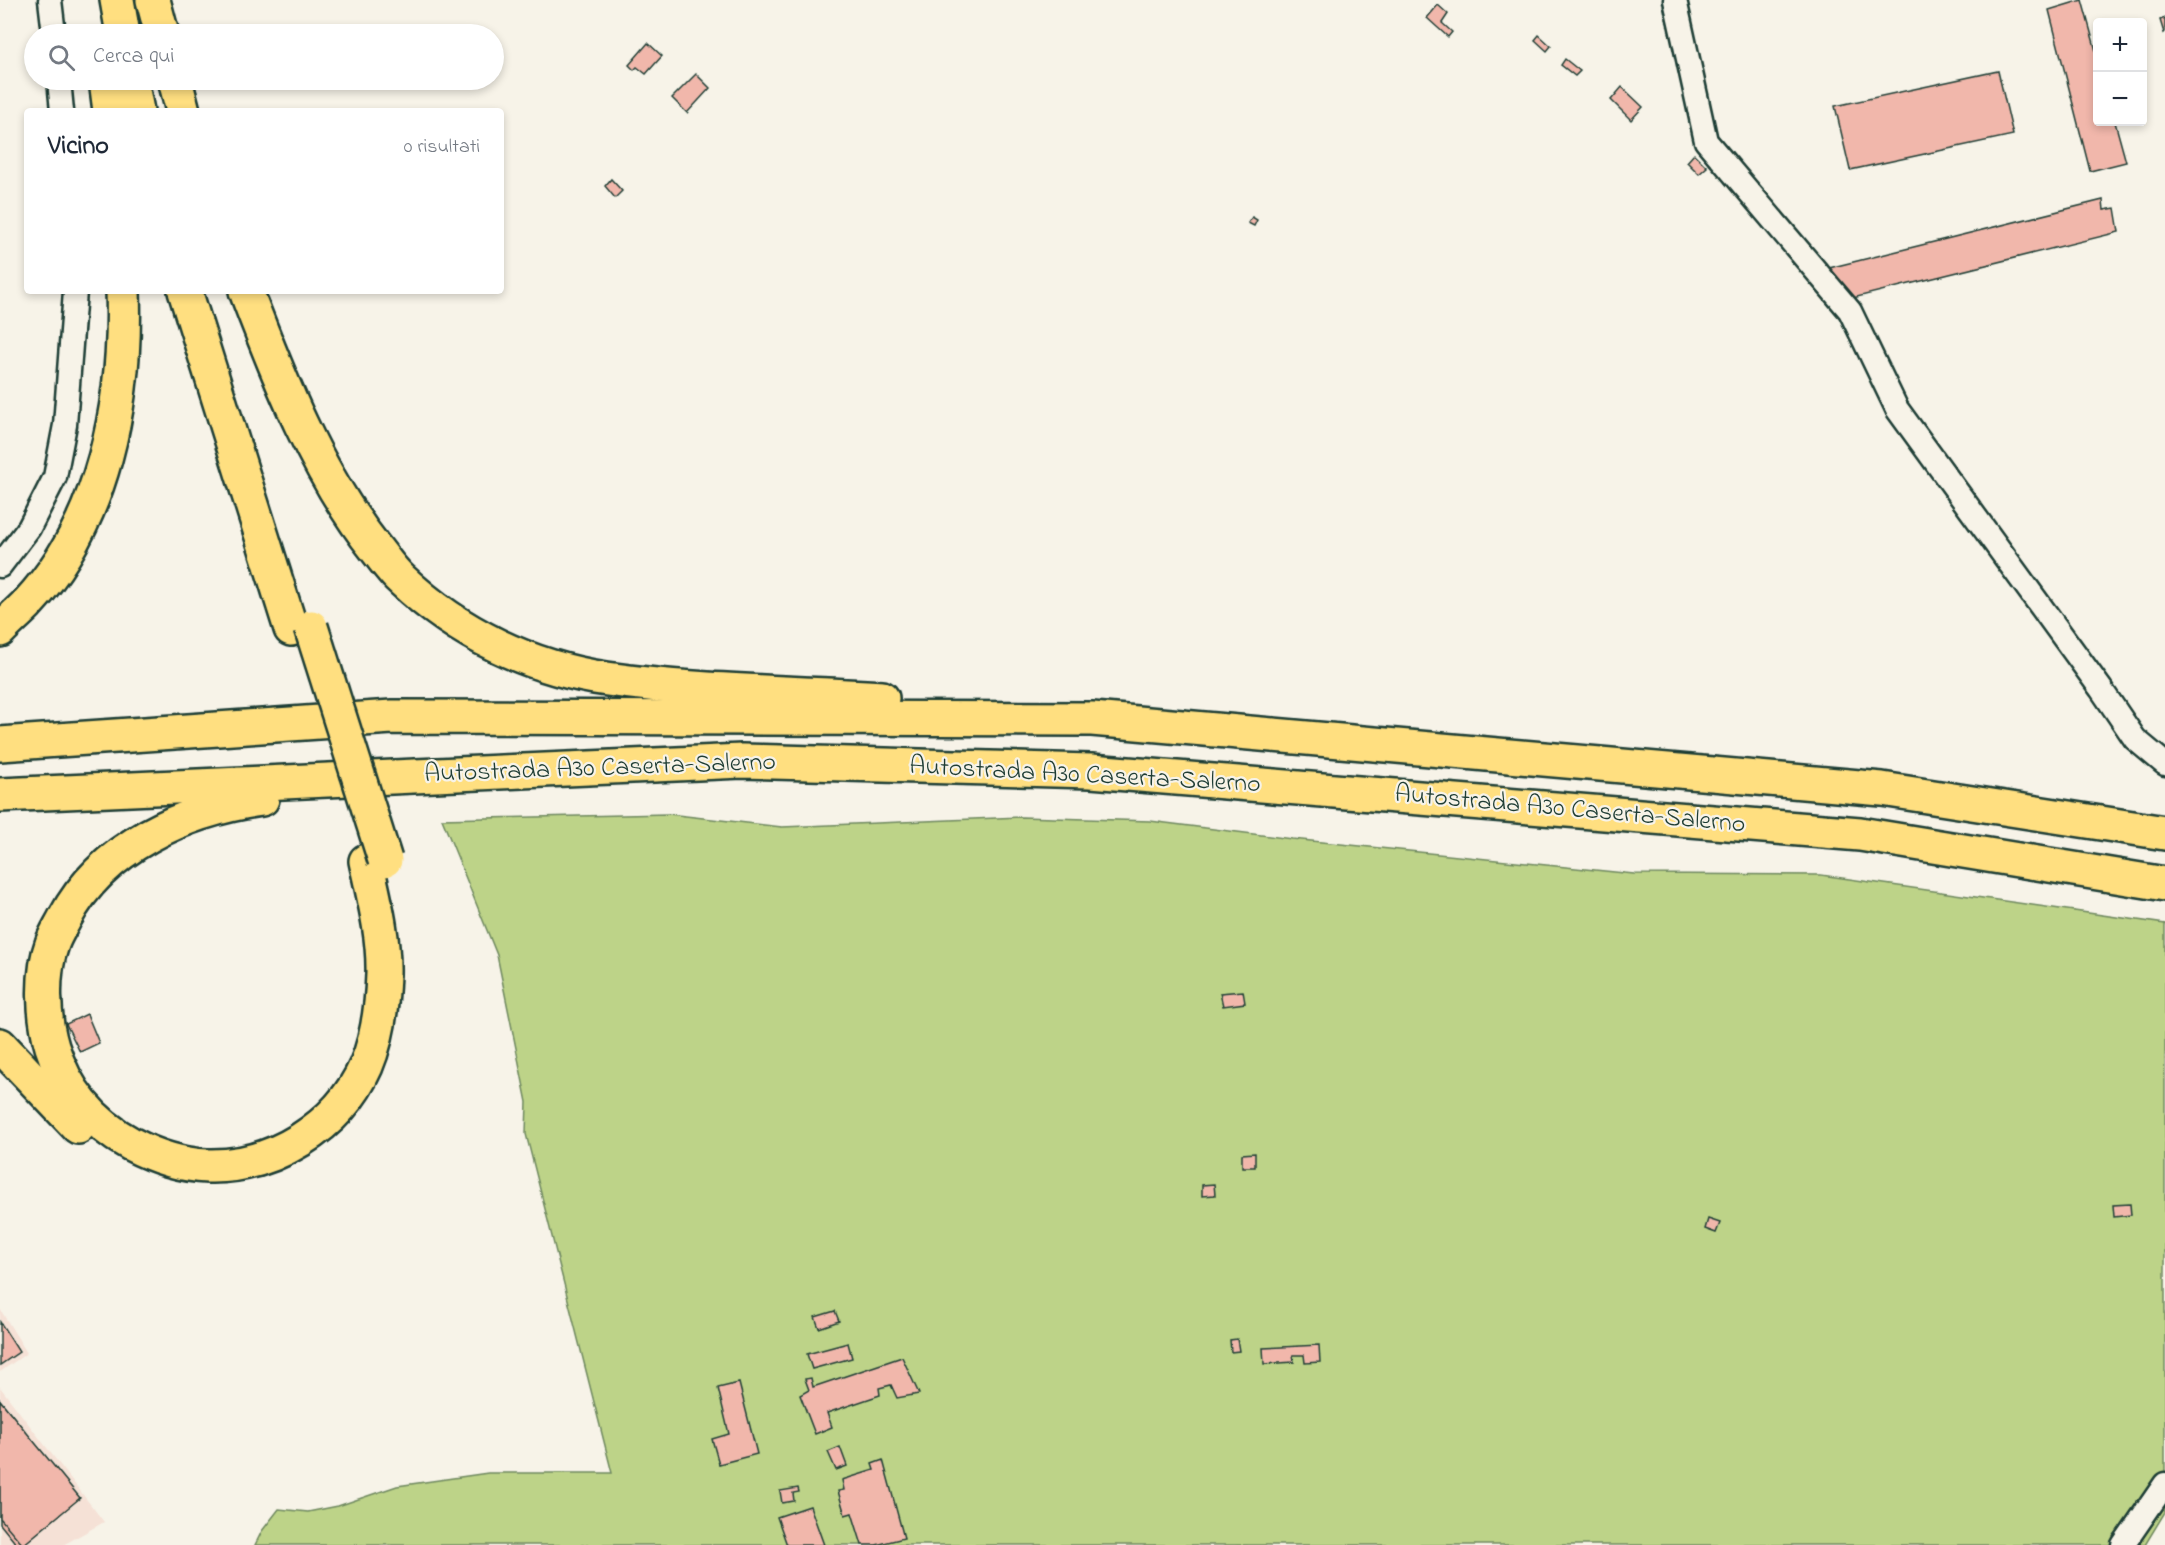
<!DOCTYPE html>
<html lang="it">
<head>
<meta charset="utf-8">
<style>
  :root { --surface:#fff; --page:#f2f2f3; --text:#1f2937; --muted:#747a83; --line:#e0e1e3 }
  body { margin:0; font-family:"Indie Flower",sans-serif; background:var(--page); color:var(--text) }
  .controls { position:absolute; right:18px; top:18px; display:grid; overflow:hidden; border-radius:6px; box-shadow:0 3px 9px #0003 }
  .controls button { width:54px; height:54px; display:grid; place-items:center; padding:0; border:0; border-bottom:2px solid var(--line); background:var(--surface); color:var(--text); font:30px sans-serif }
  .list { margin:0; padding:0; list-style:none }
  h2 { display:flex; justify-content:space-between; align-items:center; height:78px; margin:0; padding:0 24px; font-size:26px }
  h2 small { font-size:20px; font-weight:400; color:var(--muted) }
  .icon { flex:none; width:33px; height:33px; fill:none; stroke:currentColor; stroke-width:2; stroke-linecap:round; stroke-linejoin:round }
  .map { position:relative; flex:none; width:2165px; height:1545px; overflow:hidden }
  .search { position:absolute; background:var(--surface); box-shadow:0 3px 9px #0003; left:24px; top:24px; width:480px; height:66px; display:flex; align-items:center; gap:15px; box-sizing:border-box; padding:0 21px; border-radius:33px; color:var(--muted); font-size:22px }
  .panel { position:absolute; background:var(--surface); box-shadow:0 3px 9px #0003; left:24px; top:108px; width:480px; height:186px; border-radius:6px }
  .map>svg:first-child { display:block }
  .built { fill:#f5e1d6 }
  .green { fill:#bdd388; stroke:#6e885e; stroke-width:1.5 }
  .building { fill:#f1b7ab; stroke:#1f3d34; stroke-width:1.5 }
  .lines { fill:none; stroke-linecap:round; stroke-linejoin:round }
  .street-casing { stroke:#1f3d34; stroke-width:27 }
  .highway-casing { stroke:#1f3d34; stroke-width:38 }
  .street { stroke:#f7f3e8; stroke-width:22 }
  .highway { stroke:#ffdf80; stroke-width:33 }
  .highway-bridge-casing { stroke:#1f3d34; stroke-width:38; stroke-linecap:butt }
  .highway-bridge { stroke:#ffdf80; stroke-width:33 }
  .labels { text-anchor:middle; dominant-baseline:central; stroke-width:4.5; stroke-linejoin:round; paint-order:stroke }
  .street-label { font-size:26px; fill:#1f3d34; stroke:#f7f3e8 }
</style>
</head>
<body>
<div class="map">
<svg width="2165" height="1545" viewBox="0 0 2165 1545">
  <rect width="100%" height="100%" fill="#f7f3e8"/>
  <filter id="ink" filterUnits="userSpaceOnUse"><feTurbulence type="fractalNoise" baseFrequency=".0167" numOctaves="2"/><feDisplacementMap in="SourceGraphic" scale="12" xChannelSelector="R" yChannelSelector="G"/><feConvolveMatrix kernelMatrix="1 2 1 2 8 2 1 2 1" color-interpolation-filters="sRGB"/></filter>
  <g filter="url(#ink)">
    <g class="built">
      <path d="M0,1309L27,1353L0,1372Z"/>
      <path d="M0,1387L104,1522L63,1545H0Z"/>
    </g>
    <path class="green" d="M668,814L782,827L1021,817L1150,821L1292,839L1634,874L1821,875L2165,924V1512L2145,1545H255L262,1531L279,1509L308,1512L338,1506L397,1486L488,1473H612L526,1134L527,1102L497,955L442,819Z"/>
    <g class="building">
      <path d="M2082,0L2098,58V122H2115L2126,162L2090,171L2049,10Z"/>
      <path d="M1438,5L1448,14L1442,23L1452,32L1448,37L1427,18Z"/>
      <path d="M2165,18V32L2164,33L2160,20Z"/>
      <path d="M1539,35L1551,46L1547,51L1535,40Z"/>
      <path d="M648,43L662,56L646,74L637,67L634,70L629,65Z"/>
      <path d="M1565,59L1580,71L1575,76L1561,65Z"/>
      <path d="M1998,71L2013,135L1850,170L1835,106Z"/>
      <path d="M696,74L710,88L687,113L672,98Z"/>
      <path d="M1622,87L1643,107L1631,120L1611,100Z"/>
      <path d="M1694,154L1707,167L1699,174L1687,162Z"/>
      <path d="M611,179L622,191L615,198L605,186Z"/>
      <path d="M2103,200L2104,210L2115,208L2119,232L1845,300L1821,270Z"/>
      <path d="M1252,217L1257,220L1254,226L1248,223Z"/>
      <path d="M1243,991L1245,1003L1223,1006L1220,993Z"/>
      <path d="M87,1014L99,1043L80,1052L66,1024Z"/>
      <path d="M1255,1153V1167H1242V1154Z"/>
      <path d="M1214,1184L1215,1195L1202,1196V1185Z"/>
      <path d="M2130,1204L2131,1215L2114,1217L2113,1205Z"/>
      <path d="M1708,1219L1720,1223L1716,1233L1705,1229Z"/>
      <path d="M835,1311L839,1321L819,1328L815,1317Z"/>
      <path d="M0,1322L19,1352L0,1365Z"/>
      <path d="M1237,1339L1239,1351L1231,1352L1230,1340Z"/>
      <path d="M848,1343L852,1358L812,1369L807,1354Z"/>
      <path d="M1319,1345L1320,1362L1305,1363L1304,1355H1293L1294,1362L1264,1364L1263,1348Z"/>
      <path d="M902,1357L919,1394L897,1398L891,1385L879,1388L880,1395L827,1413L832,1427L815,1434L800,1395L809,1390L805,1379L811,1378L813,1387Z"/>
      <path d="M739,1383L757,1454L719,1464L712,1439L729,1434L718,1388Z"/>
      <path d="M0,1400L79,1498L22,1545H17L0,1524Z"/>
      <path d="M0,1400L80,1498L23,1545L0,1518Z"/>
      <path d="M840,1447L847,1466L836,1470L828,1452Z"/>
      <path d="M883,1460L904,1538L876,1545H862L852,1513L845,1515L838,1491L844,1490L842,1480L874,1470L872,1464Z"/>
      <path d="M798,1488L799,1492L793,1493L794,1501L782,1503L780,1491Z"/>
      <path d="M810,1506L824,1545H787L777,1517Z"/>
    </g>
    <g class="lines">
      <defs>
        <g id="street">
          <path d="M50,0L54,34"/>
          <path d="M1675,0L1706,141L1850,311L1897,409L2101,689L2135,739L2165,764"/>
          <path d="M59,80L62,111"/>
          <path d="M0,566L29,528L55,477L65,425L75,291"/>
          <path d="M2123,1545L2165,1484"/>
        </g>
        <g id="highway">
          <path d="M117,0L123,34"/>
          <path d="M153,0L162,34"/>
          <path d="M106,80L110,111"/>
          <path d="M131,80L137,111"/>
          <path d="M175,80L183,111"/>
          <path d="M185,291L291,629"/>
          <path d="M246,291C279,378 317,475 376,549C384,559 392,571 402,580C458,633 530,668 607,679C698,692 791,692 882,698"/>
          <path d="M0,630C9,621 18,613 27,604C104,522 127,400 123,291"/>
          <path d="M0,744L392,717L1092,719L1882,789L2165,833"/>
          <path d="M0,795L742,761L1091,771L1860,834L2165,884"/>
          <path d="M262,799C185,810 103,846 65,918C61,926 55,935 52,944C41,974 43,1017 52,1047C65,1089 92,1123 131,1144C154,1156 180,1165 207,1166C272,1168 339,1127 366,1066C378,1038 382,1004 383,974C384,936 374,898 366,861"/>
          <path d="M0,1045L78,1127"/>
        </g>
      </defs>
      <use href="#street" class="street-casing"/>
      <use href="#highway" class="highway-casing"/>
      <use href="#street" class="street"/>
      <use href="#highway" class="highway"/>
      <defs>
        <path id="highway-bridge" d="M311,627L385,860"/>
      </defs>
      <use href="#highway-bridge" class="highway-bridge-casing"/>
      <use href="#highway-bridge" class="highway-bridge"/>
    </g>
  </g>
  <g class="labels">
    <g class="street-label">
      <text transform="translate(600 769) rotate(-2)">Autostrada A30 Caserta-Salerno</text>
      <text transform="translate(1085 776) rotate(3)">Autostrada A30 Caserta-Salerno</text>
      <text transform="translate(1570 810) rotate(5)">Autostrada A30 Caserta-Salerno</text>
    </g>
  </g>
</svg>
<div class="controls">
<button>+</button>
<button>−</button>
</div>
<div class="search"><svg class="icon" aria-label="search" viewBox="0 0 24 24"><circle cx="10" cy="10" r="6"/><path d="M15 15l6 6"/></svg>Cerca qui</div>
<section class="panel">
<h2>Vicino<small>0 risultati</small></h2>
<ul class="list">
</ul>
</section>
</div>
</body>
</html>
